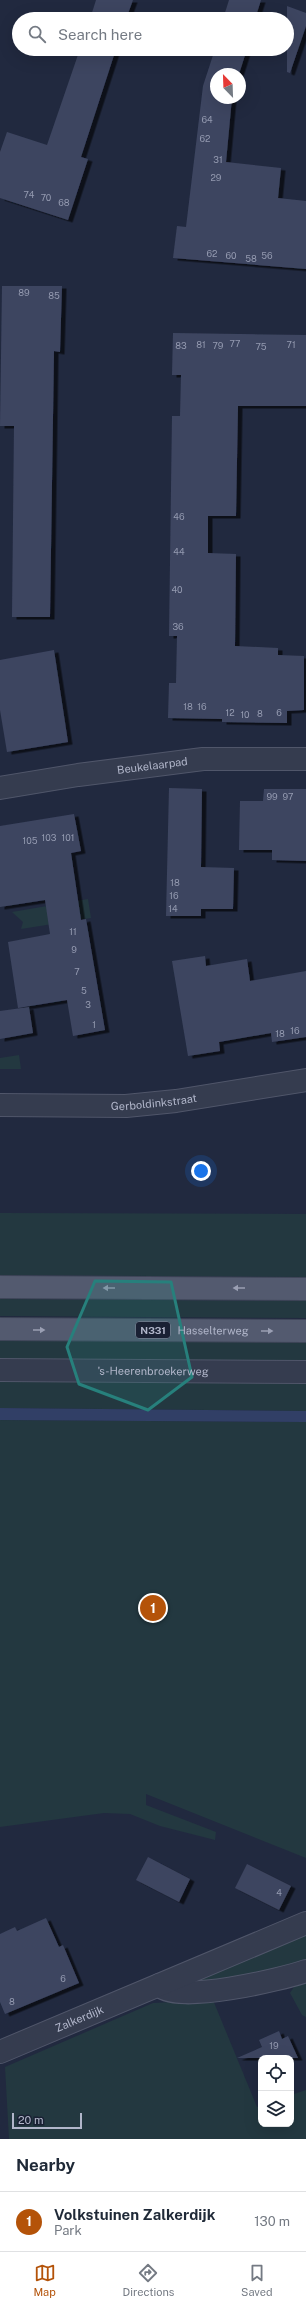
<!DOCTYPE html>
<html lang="en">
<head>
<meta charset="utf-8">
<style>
  :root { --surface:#fff; --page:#f6f6f7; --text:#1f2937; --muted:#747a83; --line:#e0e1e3; --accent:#b45309 }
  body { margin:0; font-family:"Public Sans",sans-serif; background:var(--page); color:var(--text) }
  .controls { position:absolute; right:12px; bottom:12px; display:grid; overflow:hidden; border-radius:8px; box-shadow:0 4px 16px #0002 }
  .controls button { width:36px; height:36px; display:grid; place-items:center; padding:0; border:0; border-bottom:1px solid var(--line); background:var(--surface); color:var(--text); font:20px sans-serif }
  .compass { position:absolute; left:210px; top:68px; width:36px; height:36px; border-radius:50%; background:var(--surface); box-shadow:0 4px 16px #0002; rotate:337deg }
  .scale { position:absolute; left:12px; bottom:10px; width:70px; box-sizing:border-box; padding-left:4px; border:2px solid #b1b6ca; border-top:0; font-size:11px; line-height:14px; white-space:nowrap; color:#b1b6ca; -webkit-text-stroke:3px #1a2134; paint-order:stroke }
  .you { position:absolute; left:201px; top:1171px; width:14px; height:14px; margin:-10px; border:3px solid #fff; border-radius:50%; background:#1a73e8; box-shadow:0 0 0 6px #1a73e833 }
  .badge { display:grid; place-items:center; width:26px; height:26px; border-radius:50%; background:var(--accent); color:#fff; font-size:13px; font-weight:700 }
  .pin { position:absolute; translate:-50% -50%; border:2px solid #fff; box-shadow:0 1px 4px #0006 }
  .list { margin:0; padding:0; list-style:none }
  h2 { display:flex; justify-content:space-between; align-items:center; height:52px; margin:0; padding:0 16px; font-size:17px }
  h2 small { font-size:13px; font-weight:400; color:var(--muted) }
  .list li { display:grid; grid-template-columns:26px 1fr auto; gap:12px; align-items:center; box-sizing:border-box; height:60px; padding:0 16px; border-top:1px solid var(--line) }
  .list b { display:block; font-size:15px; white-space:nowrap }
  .list p { margin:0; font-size:13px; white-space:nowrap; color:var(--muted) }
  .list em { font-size:13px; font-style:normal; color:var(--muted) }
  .icon { flex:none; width:22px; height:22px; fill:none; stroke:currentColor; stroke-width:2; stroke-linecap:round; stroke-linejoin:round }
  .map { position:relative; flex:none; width:306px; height:2139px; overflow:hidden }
  .search { position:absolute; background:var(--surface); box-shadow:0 4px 16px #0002; left:12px; right:12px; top:12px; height:44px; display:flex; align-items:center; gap:10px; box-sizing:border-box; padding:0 14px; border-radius:22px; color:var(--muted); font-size:15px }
  .sheet { height:112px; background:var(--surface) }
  nav { display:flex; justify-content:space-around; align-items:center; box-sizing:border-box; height:56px; border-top:1px solid var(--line); background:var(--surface); font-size:11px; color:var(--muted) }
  nav a { display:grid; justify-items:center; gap:2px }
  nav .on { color:var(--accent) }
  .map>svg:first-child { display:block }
  .green { fill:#233840 }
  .water { fill:#313f66 }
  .building { fill:#3d4560; filter:url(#shadow) }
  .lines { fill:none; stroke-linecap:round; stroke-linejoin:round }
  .minor-casing { stroke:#50566a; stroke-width:24 }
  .major-casing { stroke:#3e4558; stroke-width:24 }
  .minor { stroke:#353c4f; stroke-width:22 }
  .major { stroke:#535a6f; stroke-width:22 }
  .oneway { fill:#9a9fb3 }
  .marked { fill:#27807c; fill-opacity:0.2; stroke:#27807c; stroke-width:3; stroke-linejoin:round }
  .labels { text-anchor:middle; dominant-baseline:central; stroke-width:4; stroke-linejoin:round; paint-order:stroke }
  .number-label { font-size:9px; fill:#949ab0 }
  .shield { fill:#1a2134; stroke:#84899d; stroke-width:1 }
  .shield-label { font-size:10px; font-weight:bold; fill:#b1b6ca }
  .street-label { font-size:11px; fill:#b1b6ca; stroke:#1a2134 }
</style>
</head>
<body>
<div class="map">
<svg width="306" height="2139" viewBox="0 0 306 2139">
  <defs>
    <filter id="shadow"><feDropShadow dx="4.5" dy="2.5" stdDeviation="0" flood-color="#0009"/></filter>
  </defs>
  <rect width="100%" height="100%" fill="#21293f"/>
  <g class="green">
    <path d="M88,899L91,918L21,929L23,922L12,912Z"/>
    <path d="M19,1055L21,1069H0V1058Z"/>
    <path d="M0,1213L306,1214V1277L0,1275Z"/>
    <path d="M0,1299L306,1301V1318L0,1316Z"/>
    <path d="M0,1340L306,1342V1363L0,1362Z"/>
    <path d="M0,1379L306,1381V1411L0,1408Z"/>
    <path d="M0,1420L306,1422V1858L146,1794V1805L216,1832L215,1840L160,1826L130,1814L104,1813L0,1827Z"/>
    <path d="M306,1932V1966L237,1982L190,1981Z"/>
    <path d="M306,1980V2017L302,2015L290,1993L296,1984Z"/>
    <path d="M213,2000L257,2107L261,2106V2124H291V2095L306,2090V2139H9L5,2067L153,2003Z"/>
  </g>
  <path class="water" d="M0,1408L306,1411V1422L0,1420Z"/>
  <g class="building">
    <path d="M96,0H133L126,19H90Z"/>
    <path d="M229,0H261L255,19H223Z"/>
    <path d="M287,6L306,13V26L290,73L287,72Z"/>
    <path d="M80,49H116L81,157L88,159L68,220L0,198V152L7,132L47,145Z"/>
    <path d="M215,49H247L239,74H216V98H232L226,162L281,168L278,198L306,201V269L173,258L177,226L186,227L203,86Z"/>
    <path d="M2,286H62L60,352L54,351L50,617H12L14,426H0Z"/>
    <path d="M173,333L306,335V406H238L236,516H208V553L236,554L235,646L278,648V655L304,656V710L287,711V723L222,722V719L168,718L169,683H176L177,636H169L172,416H180L181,375H172Z"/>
    <path d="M54,650L68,742L7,752L0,710V660Z"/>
    <path d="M169,788L202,789L201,867L234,868L233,909H201V916H166Z"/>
    <path d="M264,789H306V861L272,860V850H239L240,801H263Z"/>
    <path d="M74,814L81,851L71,853L81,920L86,919L105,1030L73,1036L67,1000L18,1008L8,942L50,934L45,900L0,907V826Z"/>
    <path d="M205,956L206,966L247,959L250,981L306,971V1037L272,1042L271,1033L219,1042L220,1051L188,1056L172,961Z"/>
    <path d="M29,1007L33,1033L0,1039V1011Z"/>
    <path d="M148,1857L190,1879L179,1902L136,1880Z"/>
    <path d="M247,1864L291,1886L279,1910L235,1888Z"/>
    <path d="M46,1918L59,1947L63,1945L79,1983L5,2014L0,2002V1934L15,1927L17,1931Z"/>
    <path d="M279,2031L282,2039L288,2036L298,2058H237L262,2047L259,2040Z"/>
  </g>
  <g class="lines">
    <defs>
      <g id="minor">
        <path id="s1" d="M0,788L78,775L203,759H306"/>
        <path id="s2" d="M0,1105L126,1106L176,1101L306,1080"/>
        <path id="s3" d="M0,1370L306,1372"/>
        <path d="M159,1985C175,2005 283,1979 306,1971"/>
        <path id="s4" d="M0,2052L306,1923"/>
      </g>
      <g id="major">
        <path d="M0,1287L306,1289"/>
        <path id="s5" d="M0,1329L306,1331"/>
      </g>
    </defs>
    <use href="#minor" class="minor-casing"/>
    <use href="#major" class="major-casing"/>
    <use href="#minor" class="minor"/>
    <use href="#major" class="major"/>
  </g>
  <defs><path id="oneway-solid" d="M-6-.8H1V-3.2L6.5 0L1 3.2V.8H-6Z"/></defs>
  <g class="oneway">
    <use href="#oneway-solid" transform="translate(109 1288) rotate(-180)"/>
    <use href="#oneway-solid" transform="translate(239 1288) rotate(-180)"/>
    <use href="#oneway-solid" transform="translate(39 1330)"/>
    <use href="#oneway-solid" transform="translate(267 1331)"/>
  </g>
  <path class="marked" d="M95,1281L171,1282L192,1377L148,1410L79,1384L67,1347Z"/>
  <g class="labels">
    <g class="number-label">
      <text x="207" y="119">64</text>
      <text x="205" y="138">62</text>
      <text x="218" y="159">31</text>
      <text x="216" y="177">29</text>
      <text x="29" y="194">74</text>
      <text x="46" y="197">70</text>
      <text x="64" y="202">68</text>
      <text x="212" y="253">62</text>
      <text x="231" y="255">60</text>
      <text x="267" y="255">56</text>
      <text x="251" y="258">58</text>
      <text x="24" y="292">89</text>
      <text x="54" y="295">85</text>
      <text x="235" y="343">77</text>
      <text x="201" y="344">81</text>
      <text x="291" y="344">71</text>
      <text x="181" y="345">83</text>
      <text x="218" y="345">79</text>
      <text x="261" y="346">75</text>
      <text x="179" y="516">46</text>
      <text x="179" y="551">44</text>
      <text x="177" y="589">40</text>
      <text x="178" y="626">36</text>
      <text x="188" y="706">18</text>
      <text x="202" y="706">16</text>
      <text x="230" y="712">12</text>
      <text x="279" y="712">6</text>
      <text x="260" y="713">8</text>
      <text x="245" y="714">10</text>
      <text x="272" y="796">99</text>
      <text x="288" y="796">97</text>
      <text x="49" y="837">103</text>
      <text x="68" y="837">101</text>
      <text x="30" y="840">105</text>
      <text x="175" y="882">18</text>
      <text x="174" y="895">16</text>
      <text x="173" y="908">14</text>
      <text x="73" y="931">11</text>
      <text x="74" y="949">9</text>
      <text x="77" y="971">7</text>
      <text x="84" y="990">5</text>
      <text x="88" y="1004">3</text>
      <text x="94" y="1024">1</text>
      <text x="295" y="1030">16</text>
      <text x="280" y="1033">18</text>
      <text x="279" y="1892">4</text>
      <text x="63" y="1978">6</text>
      <text x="12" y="2001">8</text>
      <text x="274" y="2045">19</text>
    </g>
    <rect class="shield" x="136" y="1322" width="34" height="16" rx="3"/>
    <g class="shield-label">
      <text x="153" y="1330">N331</text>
    </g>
    <g class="street-label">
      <text stroke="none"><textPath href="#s1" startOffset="154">Beukelaarpad</textPath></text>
      <text stroke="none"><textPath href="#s2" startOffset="154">Gerboldinkstraat</textPath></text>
      <text stroke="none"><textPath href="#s5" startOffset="213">Hasselterweg</textPath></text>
      <text stroke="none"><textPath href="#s3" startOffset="153">'s-Heerenbroekerweg</textPath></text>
      <text stroke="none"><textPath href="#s4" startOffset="86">Zalkerdijk</textPath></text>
    </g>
  </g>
</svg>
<div class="controls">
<button><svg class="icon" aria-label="locate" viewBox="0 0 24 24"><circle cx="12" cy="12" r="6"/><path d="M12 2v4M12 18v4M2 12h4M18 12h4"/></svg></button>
<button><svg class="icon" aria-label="layers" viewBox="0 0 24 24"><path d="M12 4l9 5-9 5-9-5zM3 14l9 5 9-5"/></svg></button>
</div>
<svg class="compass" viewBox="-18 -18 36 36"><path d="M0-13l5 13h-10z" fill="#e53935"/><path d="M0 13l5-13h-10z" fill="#747a83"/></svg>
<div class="scale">20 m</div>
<div class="you"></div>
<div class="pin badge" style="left:153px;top:1608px">1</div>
<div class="search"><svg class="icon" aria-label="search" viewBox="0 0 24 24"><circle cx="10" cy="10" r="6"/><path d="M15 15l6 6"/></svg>Search here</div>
</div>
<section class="sheet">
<h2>Nearby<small></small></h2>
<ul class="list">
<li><span class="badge">1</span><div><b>Volkstuinen Zalkerdijk</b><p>Park</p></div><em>130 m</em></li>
</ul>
</section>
<nav>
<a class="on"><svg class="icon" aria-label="map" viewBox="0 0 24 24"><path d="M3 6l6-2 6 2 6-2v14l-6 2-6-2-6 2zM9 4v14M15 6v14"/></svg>Map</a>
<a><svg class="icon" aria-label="directions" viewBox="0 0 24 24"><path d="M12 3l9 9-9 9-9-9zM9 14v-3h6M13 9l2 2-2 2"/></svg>Directions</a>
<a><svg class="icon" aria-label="saved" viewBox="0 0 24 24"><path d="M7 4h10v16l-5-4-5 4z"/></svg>Saved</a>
</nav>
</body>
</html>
